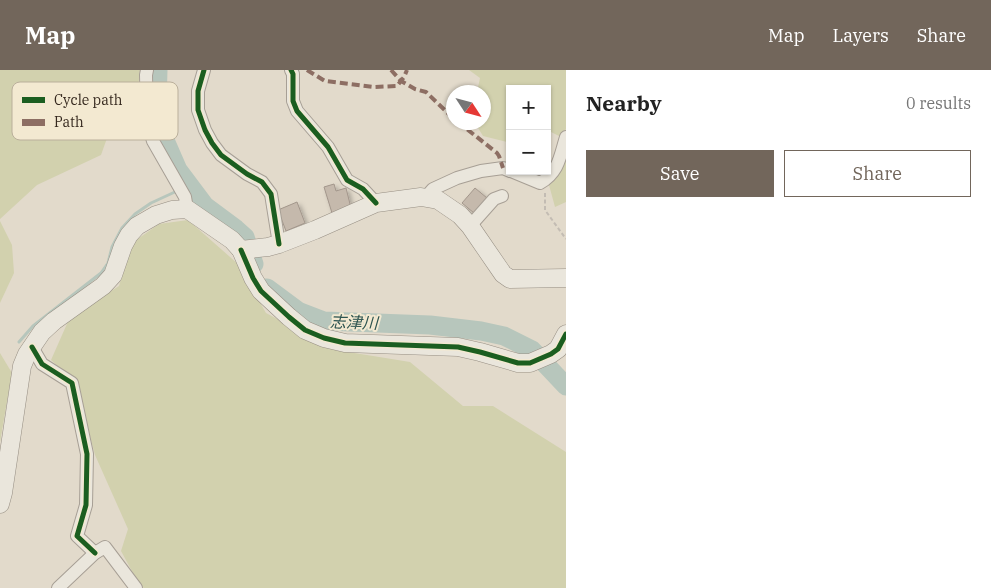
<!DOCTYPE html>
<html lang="en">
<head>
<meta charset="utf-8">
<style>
  :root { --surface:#fff; --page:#f6f6f6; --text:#222; --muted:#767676; --line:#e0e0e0; --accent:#72665b }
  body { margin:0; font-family:"IBM Plex Serif","Noto Sans JP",serif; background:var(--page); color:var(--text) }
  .controls { position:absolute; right:15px; top:15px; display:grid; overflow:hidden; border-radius:0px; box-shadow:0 1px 4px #0004 }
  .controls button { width:45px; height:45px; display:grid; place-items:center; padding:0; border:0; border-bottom:1px solid var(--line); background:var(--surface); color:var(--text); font:25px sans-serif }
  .compass { position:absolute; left:446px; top:15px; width:45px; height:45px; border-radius:50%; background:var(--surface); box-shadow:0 1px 4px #0004; rotate:126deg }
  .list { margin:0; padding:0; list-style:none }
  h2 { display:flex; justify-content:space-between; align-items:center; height:65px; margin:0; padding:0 20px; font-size:21px }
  h2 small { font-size:16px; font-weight:400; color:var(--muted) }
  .actions { display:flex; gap:10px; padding:15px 20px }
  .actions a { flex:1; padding:11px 0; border:1px solid var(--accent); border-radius:0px; text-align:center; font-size:18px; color:var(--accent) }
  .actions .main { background:var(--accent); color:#fff }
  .map { position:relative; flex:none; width:566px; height:518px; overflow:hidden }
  header { display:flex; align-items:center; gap:30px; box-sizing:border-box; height:70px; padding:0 25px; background:var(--accent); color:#fff }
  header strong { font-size:24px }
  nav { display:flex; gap:28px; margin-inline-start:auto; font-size:18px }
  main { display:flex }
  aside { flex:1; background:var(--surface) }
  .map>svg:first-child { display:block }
  .green { fill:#d2d1ae }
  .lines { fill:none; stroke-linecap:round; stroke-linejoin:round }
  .stream { stroke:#b7c6bc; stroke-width:3 }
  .river { stroke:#b7c6bc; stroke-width:19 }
  .building { fill:#c5b9ac; stroke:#a2968b; filter:url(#shadow) }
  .street-casing { stroke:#a79f95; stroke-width:14 }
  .secondary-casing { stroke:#978f84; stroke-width:19 }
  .path { stroke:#c3bcb3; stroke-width:2; stroke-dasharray:4 2.5; stroke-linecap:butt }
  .street { stroke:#eae6dc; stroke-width:12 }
  .secondary { stroke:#eae6dc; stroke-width:18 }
  .quiet { stroke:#8d6e63; stroke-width:4; stroke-dasharray:8 4; stroke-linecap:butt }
  .cycleway-casing { stroke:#f3e9d1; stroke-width:8 }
  .cycleway { stroke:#1b5e20; stroke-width:5 }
  .labels { text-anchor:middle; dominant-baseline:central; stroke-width:4; stroke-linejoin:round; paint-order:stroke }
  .water-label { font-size:16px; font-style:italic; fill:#2d5450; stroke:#f3e9d1 }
  .key { fill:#f3e9d1; stroke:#baaf9b; stroke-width:1 }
  .key-label { font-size:14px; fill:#35281e }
</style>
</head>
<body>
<header>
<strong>Map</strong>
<nav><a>Map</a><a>Layers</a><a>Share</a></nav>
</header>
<main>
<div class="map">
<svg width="566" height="518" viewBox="0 0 566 518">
  <defs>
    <filter id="shadow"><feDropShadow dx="3" dy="3" stdDeviation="2.5" flood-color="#0004"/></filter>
  </defs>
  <rect width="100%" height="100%" fill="#e2dacb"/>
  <g class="green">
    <path d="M0,0H140L138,19L122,26L101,85L37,115L0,149Z"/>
    <path d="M469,0H566V59L561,67L547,60V19H510V71L507,72L483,66L475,53L483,52V22H477L480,8Z"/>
    <path d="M566,87V132L555,137L549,115L563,95Z"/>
    <path d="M188,150L238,194L266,243L336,280L410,292L463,336H493L566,382V518H144L140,516L121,481L128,459L95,385L76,313L51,290L70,247L119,216L132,173L159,154Z"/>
    <path d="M0,151L12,175L14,203L0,233Z"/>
    <path d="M0,283L12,303L0,372Z"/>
  </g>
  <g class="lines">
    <g class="stream">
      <path d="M183,119L190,115"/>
      <path d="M19,272L33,256L101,203L108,193L112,177L122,158L135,144L151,133L177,121"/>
    </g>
    <g class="river">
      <path d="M158,0L157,36L161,61L178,100L205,136L236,159L245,167L254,194"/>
      <path d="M267,218L298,241L324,251L430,255L481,261L504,266L532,280L566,316"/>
    </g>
  </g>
  <g class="building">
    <path d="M334,114L336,121L346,118L351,138L332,143L324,117Z"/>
    <path d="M475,118L487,128L474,143L462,133Z"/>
    <path d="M297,132L305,153L286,161L278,140Z"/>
  </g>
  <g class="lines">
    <defs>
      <g id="street">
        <path d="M147,0L146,5L147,51L153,71L185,127L187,139"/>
        <path d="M204,0L198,21V40L205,60L212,73L221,85L247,104L262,112L271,124L279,174"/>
        <path d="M291,0L293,4V31L297,41L328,77L347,110L363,119L376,133"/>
        <path d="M511,101L540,113C559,102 560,86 566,67"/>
        <path d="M425,128L433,119L457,108L481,101L503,98L510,101"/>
        <path d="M470,156L494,129L502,126"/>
        <path d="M32,277L42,294L72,313L87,384L86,435L77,466L95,483"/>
        <path d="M58,518L95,483L105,477L136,518"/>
      </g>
      <g id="secondary">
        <path d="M241,180L268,177L279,174L315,160L376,133L421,127L438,130L460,145L470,156L503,204L510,209L566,208"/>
        <path d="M0,434L3,423L22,296L27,284L42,262L54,251L103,216L113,205L123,176L129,165L137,156L156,145L172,140L187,139L232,170L241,180L253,208L261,221L289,247L305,260L324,268L345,273L458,277L480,282L518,293H530L551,284L558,279L566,264"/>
      </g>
    </defs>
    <use href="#street" class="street-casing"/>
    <use href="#secondary" class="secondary-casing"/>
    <path class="path" d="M545,123V140L566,169"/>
    <use href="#street" class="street"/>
    <use href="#secondary" class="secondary"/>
    <g class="quiet">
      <path d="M307,0L325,11L374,17L397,16L404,7L407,0"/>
      <path d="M391,0L401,11L415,19L426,22L453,48"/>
      <path d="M458,52L497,83L499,86L503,98"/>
    </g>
    <defs>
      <g id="cycleway">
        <path d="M204,0L198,21V40L205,60L212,73L221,85L247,104L262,112L271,124L279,174"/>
        <path d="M291,0L293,4V31L297,41L328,77L347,110L363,119L376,133"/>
        <path d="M241,180L253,208L261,221L289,247L305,260L324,268L345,273L458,277L480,282L518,293H530L551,284L558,279L566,264"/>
        <path d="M32,277L42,294L72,313L87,384L86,435L77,466L95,483"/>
      </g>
    </defs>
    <use href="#cycleway" class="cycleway-casing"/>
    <use href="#cycleway" class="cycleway"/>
  </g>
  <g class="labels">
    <g class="water-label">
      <text transform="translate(354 252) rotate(2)">志津川</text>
    </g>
  </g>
  <rect x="12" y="12" width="166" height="58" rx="8" class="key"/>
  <rect x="22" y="27" width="23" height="6" fill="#1b5e20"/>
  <rect x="22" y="49" width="23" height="7" fill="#8d6e63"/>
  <g class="key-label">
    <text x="54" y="35">Cycle path</text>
    <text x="54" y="57">Path</text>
  </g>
</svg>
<div class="controls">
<button>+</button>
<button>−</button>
</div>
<svg class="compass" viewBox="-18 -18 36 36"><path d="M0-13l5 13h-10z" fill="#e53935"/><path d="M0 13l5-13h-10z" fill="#767676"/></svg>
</div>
<aside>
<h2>Nearby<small>0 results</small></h2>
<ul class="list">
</ul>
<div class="actions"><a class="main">Save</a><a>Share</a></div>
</aside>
</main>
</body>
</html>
